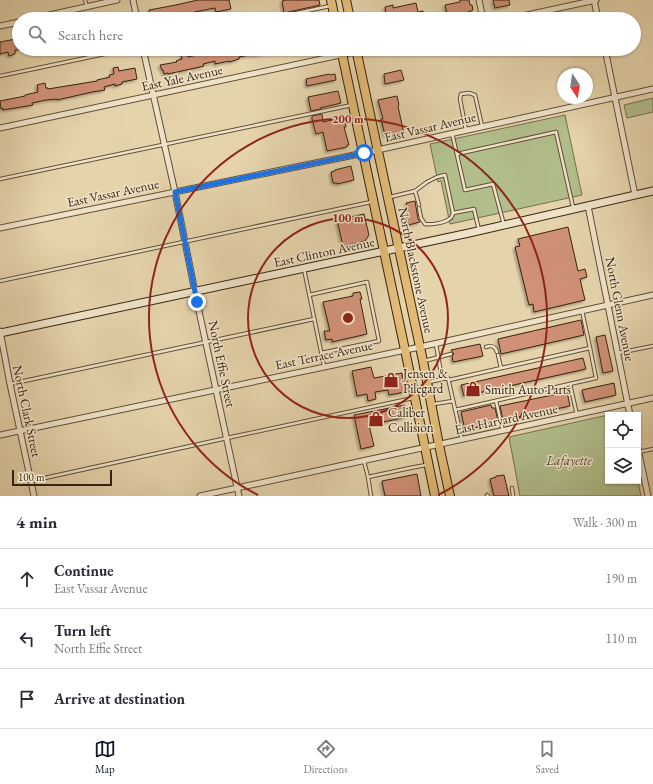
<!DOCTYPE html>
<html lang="en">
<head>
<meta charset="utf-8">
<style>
  :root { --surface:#fff; --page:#f7f7f7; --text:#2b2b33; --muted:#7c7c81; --line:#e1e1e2; --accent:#111827 }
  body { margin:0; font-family:"EB Garamond",serif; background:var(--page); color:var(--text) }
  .controls { position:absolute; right:12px; bottom:12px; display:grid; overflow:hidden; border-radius:0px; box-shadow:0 1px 3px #0004 }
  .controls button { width:36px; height:36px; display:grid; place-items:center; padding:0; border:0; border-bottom:1px solid var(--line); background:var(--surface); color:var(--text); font:20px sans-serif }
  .compass { position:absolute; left:557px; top:68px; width:36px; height:36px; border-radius:50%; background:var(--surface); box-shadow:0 1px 3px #0004; rotate:168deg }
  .scale { position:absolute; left:12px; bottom:10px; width:100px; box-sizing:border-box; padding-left:4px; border:2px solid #38230f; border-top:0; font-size:11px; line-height:14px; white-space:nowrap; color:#38230f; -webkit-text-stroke:3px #eee2c8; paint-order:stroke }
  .stop { position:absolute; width:12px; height:12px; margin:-9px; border:3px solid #1a73e8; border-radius:50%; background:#fff }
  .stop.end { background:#1a73e8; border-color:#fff; box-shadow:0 1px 4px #0008 }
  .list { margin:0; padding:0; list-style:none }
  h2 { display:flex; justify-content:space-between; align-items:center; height:52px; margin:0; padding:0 16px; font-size:17px }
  h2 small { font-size:13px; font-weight:400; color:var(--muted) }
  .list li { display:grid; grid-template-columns:26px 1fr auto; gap:12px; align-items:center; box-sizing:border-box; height:60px; padding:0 16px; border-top:1px solid var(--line) }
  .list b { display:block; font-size:15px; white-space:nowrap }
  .list p { margin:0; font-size:13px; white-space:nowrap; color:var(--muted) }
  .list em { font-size:13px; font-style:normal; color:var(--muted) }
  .icon { flex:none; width:22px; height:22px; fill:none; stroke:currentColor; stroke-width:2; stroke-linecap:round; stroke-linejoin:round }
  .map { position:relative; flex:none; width:653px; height:496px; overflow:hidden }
  .search { position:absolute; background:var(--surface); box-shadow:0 1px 3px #0004; left:12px; right:12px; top:12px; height:44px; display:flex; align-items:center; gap:10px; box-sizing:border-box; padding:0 14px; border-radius:22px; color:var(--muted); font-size:15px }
  .sheet { height:232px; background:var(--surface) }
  nav { display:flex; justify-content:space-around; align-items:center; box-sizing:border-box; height:56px; border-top:1px solid var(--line); background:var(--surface); font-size:11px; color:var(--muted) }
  nav a { display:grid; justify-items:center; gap:2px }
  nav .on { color:var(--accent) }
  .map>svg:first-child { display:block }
  .green { fill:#b1bd8b; stroke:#74704d }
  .building { fill:#d09176; stroke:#38230f; filter:url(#shadow) }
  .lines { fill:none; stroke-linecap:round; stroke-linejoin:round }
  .lane-casing { stroke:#634f36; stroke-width:4.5 }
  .street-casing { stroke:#634f36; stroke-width:7 }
  .secondary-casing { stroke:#38230f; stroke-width:9 }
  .primary-casing { stroke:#38230f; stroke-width:10 }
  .lane { stroke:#eee2c8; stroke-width:2.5 }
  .street { stroke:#eee2c8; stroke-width:5 }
  .secondary { stroke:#eee2c8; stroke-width:7 }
  .primary { stroke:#e2ba76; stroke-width:8 }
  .route { stroke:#1a73e8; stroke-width:5 }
  .ring { fill:none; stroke:#8f2418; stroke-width:2 }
  .labels { text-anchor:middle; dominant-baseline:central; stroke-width:3; stroke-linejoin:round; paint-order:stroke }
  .street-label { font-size:13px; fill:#38230f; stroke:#eee2c8 }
  .poi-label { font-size:13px; fill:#38230f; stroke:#eee2c8; text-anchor:start }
  .park-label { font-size:13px; font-style:italic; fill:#564a2e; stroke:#eee2c8 }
  .centre { fill:#8f2418; stroke:#eee2c8; stroke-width:2 }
  .ring-label { font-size:12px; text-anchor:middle; font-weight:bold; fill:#8f2418; stroke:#eee2c8; stroke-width:3; stroke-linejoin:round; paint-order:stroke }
</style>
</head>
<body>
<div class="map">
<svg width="653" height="496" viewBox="0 0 653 496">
  <defs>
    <filter id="shadow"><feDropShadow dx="-2" dy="2" stdDeviation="1" flood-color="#0004"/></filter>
  </defs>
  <rect width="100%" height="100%" fill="#e5d3ab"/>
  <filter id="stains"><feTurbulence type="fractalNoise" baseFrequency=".005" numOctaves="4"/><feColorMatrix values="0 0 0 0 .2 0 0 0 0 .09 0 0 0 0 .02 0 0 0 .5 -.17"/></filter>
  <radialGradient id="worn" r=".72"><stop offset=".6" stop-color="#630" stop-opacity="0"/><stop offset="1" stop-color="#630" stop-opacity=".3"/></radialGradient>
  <g class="green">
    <path d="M653,98V112L627,118L624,105Z"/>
    <path d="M565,115L582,195L450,224L441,181L438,182L430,144Z"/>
    <path d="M608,415V481H638L641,496H520L509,437Z"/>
  </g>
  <g class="building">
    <path d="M198,0H229L231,9L216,12L215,8L194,12L196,19H190L189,13L160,19H151L149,10L176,5Z"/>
    <path d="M286,0H319L320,5L284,13L282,1Z"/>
    <path d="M460,0H469L470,5H472L473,10L466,13L449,17L448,13H447L445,5L460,2Z"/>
    <path d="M493,0H509L510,5L495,8Z"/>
    <path d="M416,3L418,12L423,11L424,19H399L398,13L386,15L385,7L393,5V8Z"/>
    <path d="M16,39L19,50H15V54L9,56L8,52L0,54V42Z"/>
    <path d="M215,49L216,52L219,51V52L235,49V52L248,49H273V51L255,55L254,54L239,57V59L229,62V61L215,64V61L203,64L204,66L168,74V73L164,74L163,70H162L160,65L177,62L176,61L182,59L181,55L187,54L188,57L197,55V51L202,50V52Z"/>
    <path d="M118,67L119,71L135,68L137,79L122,82V84L115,86V84L104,87L105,90L92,92L57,100V99L46,100L32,103L33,105L3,110V108L1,109L0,101L25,96V95L38,92L37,90L38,89L37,85L45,83L46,88H48V89L97,81V80L110,77L109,75L114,74L113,68Z"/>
    <path d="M401,70L404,80L385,84L384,74Z"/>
    <path d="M329,74L330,75L335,74L336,80L307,86L306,79Z"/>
    <path d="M338,91L341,103L320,108L321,109L311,111L308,97Z"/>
    <path d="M397,96L399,105L398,106L404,134L391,137L390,134L385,135L381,119H383L378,100Z"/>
    <path d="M322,114L323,122L344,117L346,127H344L349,145H347V147L327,151L323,132L316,134L312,119V116Z"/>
    <path d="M351,166L354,180L337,184V183H333L331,172L335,171V170Z"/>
    <path d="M415,201L418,219L420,222L408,225L405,211L408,210L406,203Z"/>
    <path d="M364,214L369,235L365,241L343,246L337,220Z"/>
    <path d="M568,227L578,271L585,269L587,277L580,279L585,300L534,312L533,304L529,305L515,247L520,246L518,239Z"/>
    <path d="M360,292L362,299H360L367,334L332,342V339L326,340L324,331H330L323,302L353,296V293Z"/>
    <path d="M581,320L584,335L501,354L498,339Z"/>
    <path d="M605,335L613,371L603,373L596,337Z"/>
    <path d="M480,344L483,356L453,362L452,356L454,354L451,350Z"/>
    <path d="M583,358L586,369L464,396L461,385Z"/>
    <path d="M371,367L374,378L402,373L405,392L389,395L388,390L375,392L376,399L368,401L367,394L357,396L352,371Z"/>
    <path d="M614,383L616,395L585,402L582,390Z"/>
    <path d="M567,392L570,406L503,420L500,406Z"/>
    <path d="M405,405L407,417L369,425L374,446L361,449L354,415Z"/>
    <path d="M491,405L492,408H495L498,421L495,422V423L465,430L461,412Z"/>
    <path d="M417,474L421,496H385L382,481Z"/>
    <path d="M504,475L509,496H494L490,479L496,477V476Z"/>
  </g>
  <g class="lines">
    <defs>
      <g id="lane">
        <path d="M85,0L87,7"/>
        <path d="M268,19L330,6"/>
        <path d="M303,52L317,49"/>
        <path d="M0,76L128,49"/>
        <path d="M466,130L460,99L461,94L469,93L475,95L482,126"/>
        <path d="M452,133L465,190L493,184L504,225"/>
        <path d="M457,154L556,132L573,207"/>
        <path d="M0,179L352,105"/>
        <path d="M415,191L419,205"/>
        <path d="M390,197L415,191L427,182L437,177L445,175L453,213L474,209L479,230"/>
        <path d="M419,208L421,218L425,224C430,225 445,223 449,219C452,218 452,216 453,213"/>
        <path d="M304,269L324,366"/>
        <path d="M0,281L371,202"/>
        <path d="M309,295L367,282L379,341L321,353"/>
        <path d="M582,311L590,348"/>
        <path d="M436,344L442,379"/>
        <path d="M486,347C492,345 495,346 497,352"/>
        <path d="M618,353L653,346"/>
        <path d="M498,355L501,368"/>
        <path d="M424,361L451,354"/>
        <path d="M449,380L590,348L596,378L455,410"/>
        <path d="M429,382L448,378L462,440"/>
        <path d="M10,384L314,319"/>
        <path d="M570,384L577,415"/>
        <path d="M496,401L503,431"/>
        <path d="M434,404L453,401"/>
        <path d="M639,452L653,449"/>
        <path d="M364,461L368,477L371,496"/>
        <path d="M368,477L410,468L426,465"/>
        <path d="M31,481L227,438L413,398"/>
        <path d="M512,488L513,496"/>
        <path d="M487,495L488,496"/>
      </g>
      <g id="street">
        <path d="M133,0L137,19"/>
        <path d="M479,0L483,19"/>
        <path d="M594,0L598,19"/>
        <path d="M31,19L117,0"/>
        <path d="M508,19L596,0"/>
        <path d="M0,26L19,22"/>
        <path d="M143,49L175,192L197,302L239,496"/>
        <path d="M605,49L635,195"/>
        <path d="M0,128L368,49"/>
        <path d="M588,206L630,415"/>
        <path d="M0,228L364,153L653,89"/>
        <path d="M0,331L10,384L34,496"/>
        <path d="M0,435L420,347L653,295"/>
        <path d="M638,449L648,496"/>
        <path d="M200,496L653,398"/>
      </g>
      <path id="secondary" d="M0,333L469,233L653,191"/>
      <g id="primary">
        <path d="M331,0L335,19"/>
        <path d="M346,0L350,19"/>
        <path d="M341,49L405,350L435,496"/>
        <path d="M356,49L423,361L439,445L450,496"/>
      </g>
    </defs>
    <use href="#lane" class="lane-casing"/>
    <use href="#street" class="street-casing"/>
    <use href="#secondary" class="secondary-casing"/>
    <use href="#primary" class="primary-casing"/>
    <use href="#lane" class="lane"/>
    <use href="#street" class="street"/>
    <use href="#secondary" class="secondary"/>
    <use href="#primary" class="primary"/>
  </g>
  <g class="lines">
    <path class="route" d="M197,302L175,192L364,153"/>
  </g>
  <g class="ring">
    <circle cx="348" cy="318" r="100"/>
    <path d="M258 495A199 199 0 1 1 438 495"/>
  </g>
  <defs>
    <symbol id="shop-bare" viewBox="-9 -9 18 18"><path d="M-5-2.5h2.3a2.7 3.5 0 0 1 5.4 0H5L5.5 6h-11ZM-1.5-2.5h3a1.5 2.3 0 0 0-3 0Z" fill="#8f2418" stroke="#eee2c8" stroke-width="2.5" paint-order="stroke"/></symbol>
  </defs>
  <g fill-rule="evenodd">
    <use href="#shop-bare" x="380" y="369" width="22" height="22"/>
    <use href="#shop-bare" x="462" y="378" width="22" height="22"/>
    <use href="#shop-bare" x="365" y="408" width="22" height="22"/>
  </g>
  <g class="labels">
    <g class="street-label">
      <text transform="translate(182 78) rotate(-12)">East Yale Avenue</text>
      <text transform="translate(430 127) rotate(-13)">East Vassar Avenue</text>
      <text transform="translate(113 193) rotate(-12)">East Vassar Avenue</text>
      <text transform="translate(324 252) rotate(-12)">East Clinton Avenue</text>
      <text transform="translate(416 270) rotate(78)">North Blackstone Avenue</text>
      <text transform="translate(620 309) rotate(79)">North Glenn Avenue</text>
      <text transform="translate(324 355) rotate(-12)">East Terrace Avenue</text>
      <text transform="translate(222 364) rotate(78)">North Effie Street</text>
      <text transform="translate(27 411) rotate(78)">North Clark Street</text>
      <text transform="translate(506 419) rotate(-12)">East Harvard Avenue</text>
    </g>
    <g class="poi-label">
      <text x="403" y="373">Jensen &amp;<tspan x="403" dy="15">Pilegard</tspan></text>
      <text x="485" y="389">Smith Auto Parts</text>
      <text x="388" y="412">Caliber<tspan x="388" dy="15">Collision</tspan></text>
    </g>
    <g class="park-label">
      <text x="569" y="460">Lafayette</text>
    </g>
  </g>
  <circle cx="348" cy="318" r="6" class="centre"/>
  <g class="ring-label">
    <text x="348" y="123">200 m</text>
    <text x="348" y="222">100 m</text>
  </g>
  <rect width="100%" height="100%" filter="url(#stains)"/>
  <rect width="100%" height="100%" fill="url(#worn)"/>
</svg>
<div class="controls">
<button><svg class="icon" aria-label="locate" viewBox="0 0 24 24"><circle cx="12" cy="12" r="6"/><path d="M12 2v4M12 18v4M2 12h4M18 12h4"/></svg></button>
<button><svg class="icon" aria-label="layers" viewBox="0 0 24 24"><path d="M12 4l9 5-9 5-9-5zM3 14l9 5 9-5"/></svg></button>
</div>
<svg class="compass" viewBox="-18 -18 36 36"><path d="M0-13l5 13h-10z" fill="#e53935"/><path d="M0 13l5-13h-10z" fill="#7c7c81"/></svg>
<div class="scale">100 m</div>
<div class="stop" style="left:364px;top:153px"></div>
<div class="stop end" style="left:197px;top:302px"></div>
<div class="search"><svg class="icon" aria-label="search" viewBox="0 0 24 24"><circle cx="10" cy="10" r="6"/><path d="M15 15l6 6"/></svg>Search here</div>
</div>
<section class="sheet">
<h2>4 min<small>Walk · 300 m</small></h2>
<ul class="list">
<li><svg class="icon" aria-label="ahead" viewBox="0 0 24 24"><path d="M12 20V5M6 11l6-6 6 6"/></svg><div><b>Continue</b><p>East Vassar Avenue</p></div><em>190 m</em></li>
<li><svg class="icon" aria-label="left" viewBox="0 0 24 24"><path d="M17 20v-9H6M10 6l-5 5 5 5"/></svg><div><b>Turn left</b><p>North Effie Street</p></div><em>110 m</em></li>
<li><svg class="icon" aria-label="arrive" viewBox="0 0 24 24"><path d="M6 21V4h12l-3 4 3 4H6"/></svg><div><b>Arrive at destination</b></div></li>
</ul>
</section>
<nav>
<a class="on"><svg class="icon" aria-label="map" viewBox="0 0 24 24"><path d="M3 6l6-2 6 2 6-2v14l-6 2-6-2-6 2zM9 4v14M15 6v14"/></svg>Map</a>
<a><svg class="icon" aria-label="directions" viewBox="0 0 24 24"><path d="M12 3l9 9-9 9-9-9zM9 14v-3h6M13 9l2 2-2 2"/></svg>Directions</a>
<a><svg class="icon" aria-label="saved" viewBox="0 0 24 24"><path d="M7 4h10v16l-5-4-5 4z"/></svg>Saved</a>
</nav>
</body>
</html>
